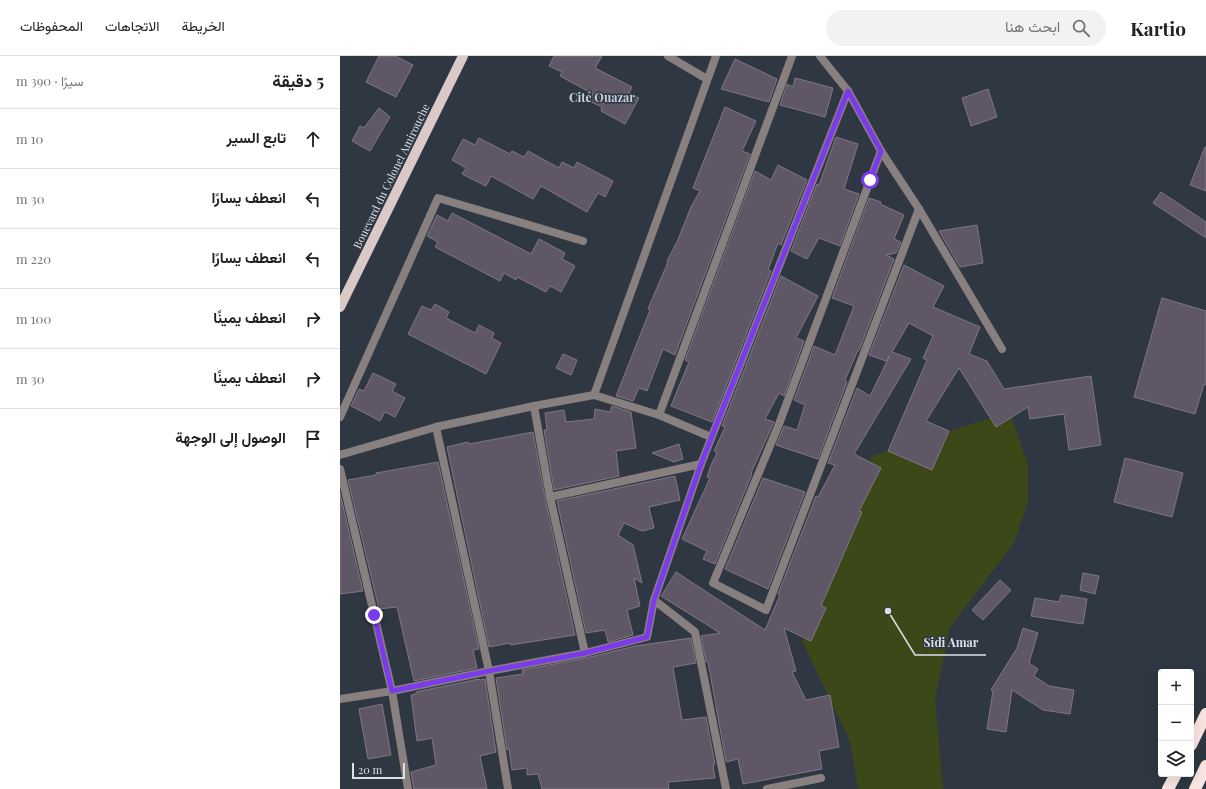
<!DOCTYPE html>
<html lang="ar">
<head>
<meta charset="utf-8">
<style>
  :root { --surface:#fff; --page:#f2f2f2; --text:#202124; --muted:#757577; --line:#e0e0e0 }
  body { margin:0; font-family:"Playfair Display",Vazirmatn,serif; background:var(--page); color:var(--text); direction:rtl }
  .controls { position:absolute; right:12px; bottom:12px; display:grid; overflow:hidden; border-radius:4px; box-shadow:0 4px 16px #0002 }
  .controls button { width:36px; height:36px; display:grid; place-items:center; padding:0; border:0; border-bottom:1px solid var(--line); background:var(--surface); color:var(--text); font:20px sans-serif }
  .scale { position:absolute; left:12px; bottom:10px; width:53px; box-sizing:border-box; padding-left:4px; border:2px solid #dbe0e7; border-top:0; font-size:11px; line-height:14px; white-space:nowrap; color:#dbe0e7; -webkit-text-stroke:3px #2f3742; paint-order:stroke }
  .stop { position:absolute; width:12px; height:12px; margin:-9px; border:3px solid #7c3aed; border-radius:50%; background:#fff }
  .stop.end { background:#7c3aed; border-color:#fff; box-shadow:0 1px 4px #0008 }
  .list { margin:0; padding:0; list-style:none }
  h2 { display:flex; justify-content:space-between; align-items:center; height:52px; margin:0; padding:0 16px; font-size:17px }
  h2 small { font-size:13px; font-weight:400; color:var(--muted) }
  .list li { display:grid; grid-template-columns:26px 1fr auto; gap:12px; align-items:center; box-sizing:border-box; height:60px; padding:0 16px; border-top:1px solid var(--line) }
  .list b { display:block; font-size:15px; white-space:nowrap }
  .list em { font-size:13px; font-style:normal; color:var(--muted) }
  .icon { flex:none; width:22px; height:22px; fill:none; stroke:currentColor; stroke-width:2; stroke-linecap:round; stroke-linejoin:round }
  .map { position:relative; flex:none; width:866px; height:733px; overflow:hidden; direction:ltr }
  header { display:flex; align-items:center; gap:24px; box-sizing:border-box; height:56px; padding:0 20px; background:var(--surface); border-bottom:1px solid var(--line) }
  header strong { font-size:19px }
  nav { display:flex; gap:22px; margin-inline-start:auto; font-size:14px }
  .search { width:280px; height:36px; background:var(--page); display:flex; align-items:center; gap:10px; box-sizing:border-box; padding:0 14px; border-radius:22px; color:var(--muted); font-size:15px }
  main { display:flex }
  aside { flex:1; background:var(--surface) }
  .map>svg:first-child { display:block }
  .green { fill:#3d4818 }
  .building { fill:#5f5765; stroke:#7f7785 }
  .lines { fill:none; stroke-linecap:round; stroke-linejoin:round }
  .street { stroke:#88807e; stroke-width:8 }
  .primary { stroke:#dac9c6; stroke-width:10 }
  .highway { stroke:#fae6e2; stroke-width:12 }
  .route { stroke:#7c3aed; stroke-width:5 }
  .labels { text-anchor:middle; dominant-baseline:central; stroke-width:3; stroke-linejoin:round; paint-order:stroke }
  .street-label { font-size:11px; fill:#dbe0e7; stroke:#2f3742 }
  .neighbourhood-label { font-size:12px; font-weight:bold; fill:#c8d2e0; stroke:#2f3742 }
  .leader { fill:none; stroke:#dbe0e7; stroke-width:1.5 }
  .callout-dot { fill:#dbe0e7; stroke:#2f3742; stroke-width:1.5 }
  .callout-label { font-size:12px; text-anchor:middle; font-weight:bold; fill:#dbe0e7; stroke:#2f3742; stroke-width:3; stroke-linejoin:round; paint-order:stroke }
</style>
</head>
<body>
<header>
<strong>Kartio</strong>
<div class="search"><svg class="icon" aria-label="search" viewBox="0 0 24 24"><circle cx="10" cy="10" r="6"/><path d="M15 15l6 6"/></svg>ابحث هنا</div>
<nav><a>الخريطة</a><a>الاتجاهات</a><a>المحفوظات</a></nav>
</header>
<main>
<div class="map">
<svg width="866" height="733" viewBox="0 0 866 733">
  <rect width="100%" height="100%" fill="#2f3742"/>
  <path class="green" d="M670,356L688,409V447L674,487L610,571L595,644L603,733H518L510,685L462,585L532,400Z"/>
  <g class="building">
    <path d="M39,0H55L73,9L56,41L26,26Z"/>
    <path d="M214,0H262L255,12L292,31L289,37L299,42L285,68L261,55L262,51L249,45L253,38L220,20L222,16L209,10Z"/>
    <path d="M395,3L437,23L429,46L381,33Z"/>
    <path d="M455,22L493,32L485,61L440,49L447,28L453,31Z"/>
    <path d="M648,33L657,61L631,70L622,42Z"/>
    <path d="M385,51L416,65L402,95L410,98L335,299L323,293L307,335L299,332L293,345L276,340L310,254L308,253L328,206L327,205L337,186L351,151L360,135L353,132Z"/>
    <path d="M39,52L50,61L30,95L12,85L20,70L24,72Z"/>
    <path d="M496,81L518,88L504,133L519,138L500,190L479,182L467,203L451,195L477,128L479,129Z"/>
    <path d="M139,82L170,98L172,95L184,101L188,95L219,112L222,106L234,112L237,106L273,125L265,141L258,137L247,156L201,130L193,143L151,120L146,130L122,118L126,112L112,104L123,83L135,89Z"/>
    <path d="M865,91H866V135L850,129Z"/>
    <path d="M438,109L467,124L441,189L438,187L428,214L431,215L372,366L331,350L349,306L345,304L415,115L431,124Z"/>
    <path d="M821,136L866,166V182L813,147Z"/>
    <path d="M529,142L541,146L540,148L564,159L554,183L561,186L556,197L546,199L554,203L519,295L518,294L505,324L507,326L478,403L436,389L444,370L457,374L465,349L454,344L474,290L495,299L514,250L492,242Z"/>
    <path d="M112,157L191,198L199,183L225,197L222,203L235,210L221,236L210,230L206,236L177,221L176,224L164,217L160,225L95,191L98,186L87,180L97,159L108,165Z"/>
    <path d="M637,169L643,207L620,211L599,175Z"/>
    <path d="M564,209L604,230L593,251L640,271L629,298L647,305L664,333L751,320L761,389L729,394L724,358L690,363L688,351L656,371L619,312L586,365L609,375L592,414L548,395L587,304L583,302L593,280L569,267L552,296L571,303L514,398L541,412L519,455L522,456L481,550L486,552L471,585L444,572L456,615L452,616L466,644L490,639L499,691L479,695L482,713L403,728L398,703L386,706L368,606H366L361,580L380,577L321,540L336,516L425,574L440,539L438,538L476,440L478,441L495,409L488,407L517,332L530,340L550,299L546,305L529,299Z"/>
    <path d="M441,220L478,240L456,282L464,285L444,340L439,337L425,363L434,366L411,417L412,418L375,508L363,503L367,495L342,483L370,422L367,421L371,409L377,397L374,395L385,371L382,370Z"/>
    <path d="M822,242L866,255V329L864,328L855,358L794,341Z"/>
    <path d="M95,248L109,256L106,262L135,277L139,269L154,277L152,282L161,287L146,318L68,278L82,250L91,254Z"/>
    <path d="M223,298L237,304L231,319L216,312Z"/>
    <path d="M33,317L56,328L52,335L65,342L55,361L45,356L40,365L11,350L19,333L24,335Z"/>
    <path d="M272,350L291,356L296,392L276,395L279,420L214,434L204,374H207L205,357L224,354L226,366L254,363L255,353L270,356Z"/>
    <path d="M193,376L205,442L235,579L170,589V587L149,591L107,391L128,386L129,388Z"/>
    <path d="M339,388L343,403L334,406L312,397Z"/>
    <path d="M785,402L843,417L832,461L774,446Z"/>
    <path d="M98,406L139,593L133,594L137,612L74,625L57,551L39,553L8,424L36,419V417Z"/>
    <path d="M335,420L340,444L309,451L314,472L302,475L284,467L278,479L293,489L302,527L294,522L300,550L287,554L293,579L268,586L265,574L246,577L217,445Z"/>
    <path d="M423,422L465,436L428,533L385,513Z"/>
    <path d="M0,437L23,535L0,538Z"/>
    <path d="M743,517L759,520L755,538L740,534Z"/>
    <path d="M660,524L671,534L643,564L632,554Z"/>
    <path d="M721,539L747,543L743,568L691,560L695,542L719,546Z"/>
    <path d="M683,572L698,577L689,607L698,613L694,620L709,630L734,634L730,658L703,654L672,634L666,676L647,673L653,635L651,634L677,592Z"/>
    <path d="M351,582L356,607L333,611L342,664L366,661L375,708L373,709L375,722L328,726L329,733H202L198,718L187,719V712L172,714L169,693L167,694L156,622L183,618L182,614L246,602L295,590Z"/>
    <path d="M139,623L140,624L145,623L156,696L140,700L147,733H74L71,716L96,709L92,682L77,685L71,639L76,638V636Z"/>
    <path d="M42,648L51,699L28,703L19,653Z"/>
  </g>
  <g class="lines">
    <g class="street">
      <path d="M328,0L367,23"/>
      <path d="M480,0L508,35L541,95L579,153L662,293"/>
      <path d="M541,95L439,368L373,527L426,554L579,153"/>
      <path d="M254,339L319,359L371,381"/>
      <path d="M194,350L210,441L245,597"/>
      <path d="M319,359L452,0"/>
      <path d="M0,361L98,142L243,185"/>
      <path d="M96,371L149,615L168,733"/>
      <path d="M0,399L96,371L194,350L254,339L376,0"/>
      <path d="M0,413L52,635L68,733"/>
      <path d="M210,441L361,408"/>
      <path d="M314,544L355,576L386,733"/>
      <path d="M0,643L52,635L149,615L245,597L307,581L314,544L361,408L508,35"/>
      <path d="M427,733L481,722"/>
    </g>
    <path class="primary" d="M0,251L123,0"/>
    <g class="highway">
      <path d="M851,689L866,658"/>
      <path d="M828,733L836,718"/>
      <path d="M855,733L866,710"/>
    </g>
  </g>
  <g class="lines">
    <path class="route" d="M34,559L52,635L149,615L245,597L307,581L314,544L361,408L508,35L541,95L530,124"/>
  </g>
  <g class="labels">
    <g class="street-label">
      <text transform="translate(51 120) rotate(-64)">Bouevard du Colonel Amirouche</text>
    </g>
    <g class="neighbourhood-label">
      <text x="262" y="41">Cité Ouazar</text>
    </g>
  </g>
  <path class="leader" d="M548 555L575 599H646"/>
  <circle class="callout-dot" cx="548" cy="555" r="4"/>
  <g class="callout-label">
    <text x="611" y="591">Sidi Amar</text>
  </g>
</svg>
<div class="controls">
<button>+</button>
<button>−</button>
<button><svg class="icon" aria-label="layers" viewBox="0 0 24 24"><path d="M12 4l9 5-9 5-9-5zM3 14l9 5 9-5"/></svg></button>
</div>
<div class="scale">20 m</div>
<div class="stop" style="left:530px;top:124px"></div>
<div class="stop end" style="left:34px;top:559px"></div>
</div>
<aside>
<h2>5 دقيقة<small>سيرًا · 390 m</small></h2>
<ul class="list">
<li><svg class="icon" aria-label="ahead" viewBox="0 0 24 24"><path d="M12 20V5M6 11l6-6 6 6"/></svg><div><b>تابع السير</b></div><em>10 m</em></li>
<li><svg class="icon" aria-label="left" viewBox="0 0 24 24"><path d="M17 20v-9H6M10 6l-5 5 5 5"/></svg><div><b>انعطف يسارًا</b></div><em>30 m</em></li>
<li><svg class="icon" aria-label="left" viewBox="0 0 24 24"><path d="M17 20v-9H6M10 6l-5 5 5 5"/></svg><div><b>انعطف يسارًا</b></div><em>220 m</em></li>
<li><svg class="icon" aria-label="right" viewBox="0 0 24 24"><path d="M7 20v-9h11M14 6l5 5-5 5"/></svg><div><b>انعطف يمينًا</b></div><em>100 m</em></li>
<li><svg class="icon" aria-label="right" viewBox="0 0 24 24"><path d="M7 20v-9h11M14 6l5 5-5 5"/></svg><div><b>انعطف يمينًا</b></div><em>30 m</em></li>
<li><svg class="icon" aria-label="arrive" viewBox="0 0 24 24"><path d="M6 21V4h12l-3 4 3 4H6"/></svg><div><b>الوصول إلى الوجهة</b></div></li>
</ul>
</aside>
</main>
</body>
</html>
